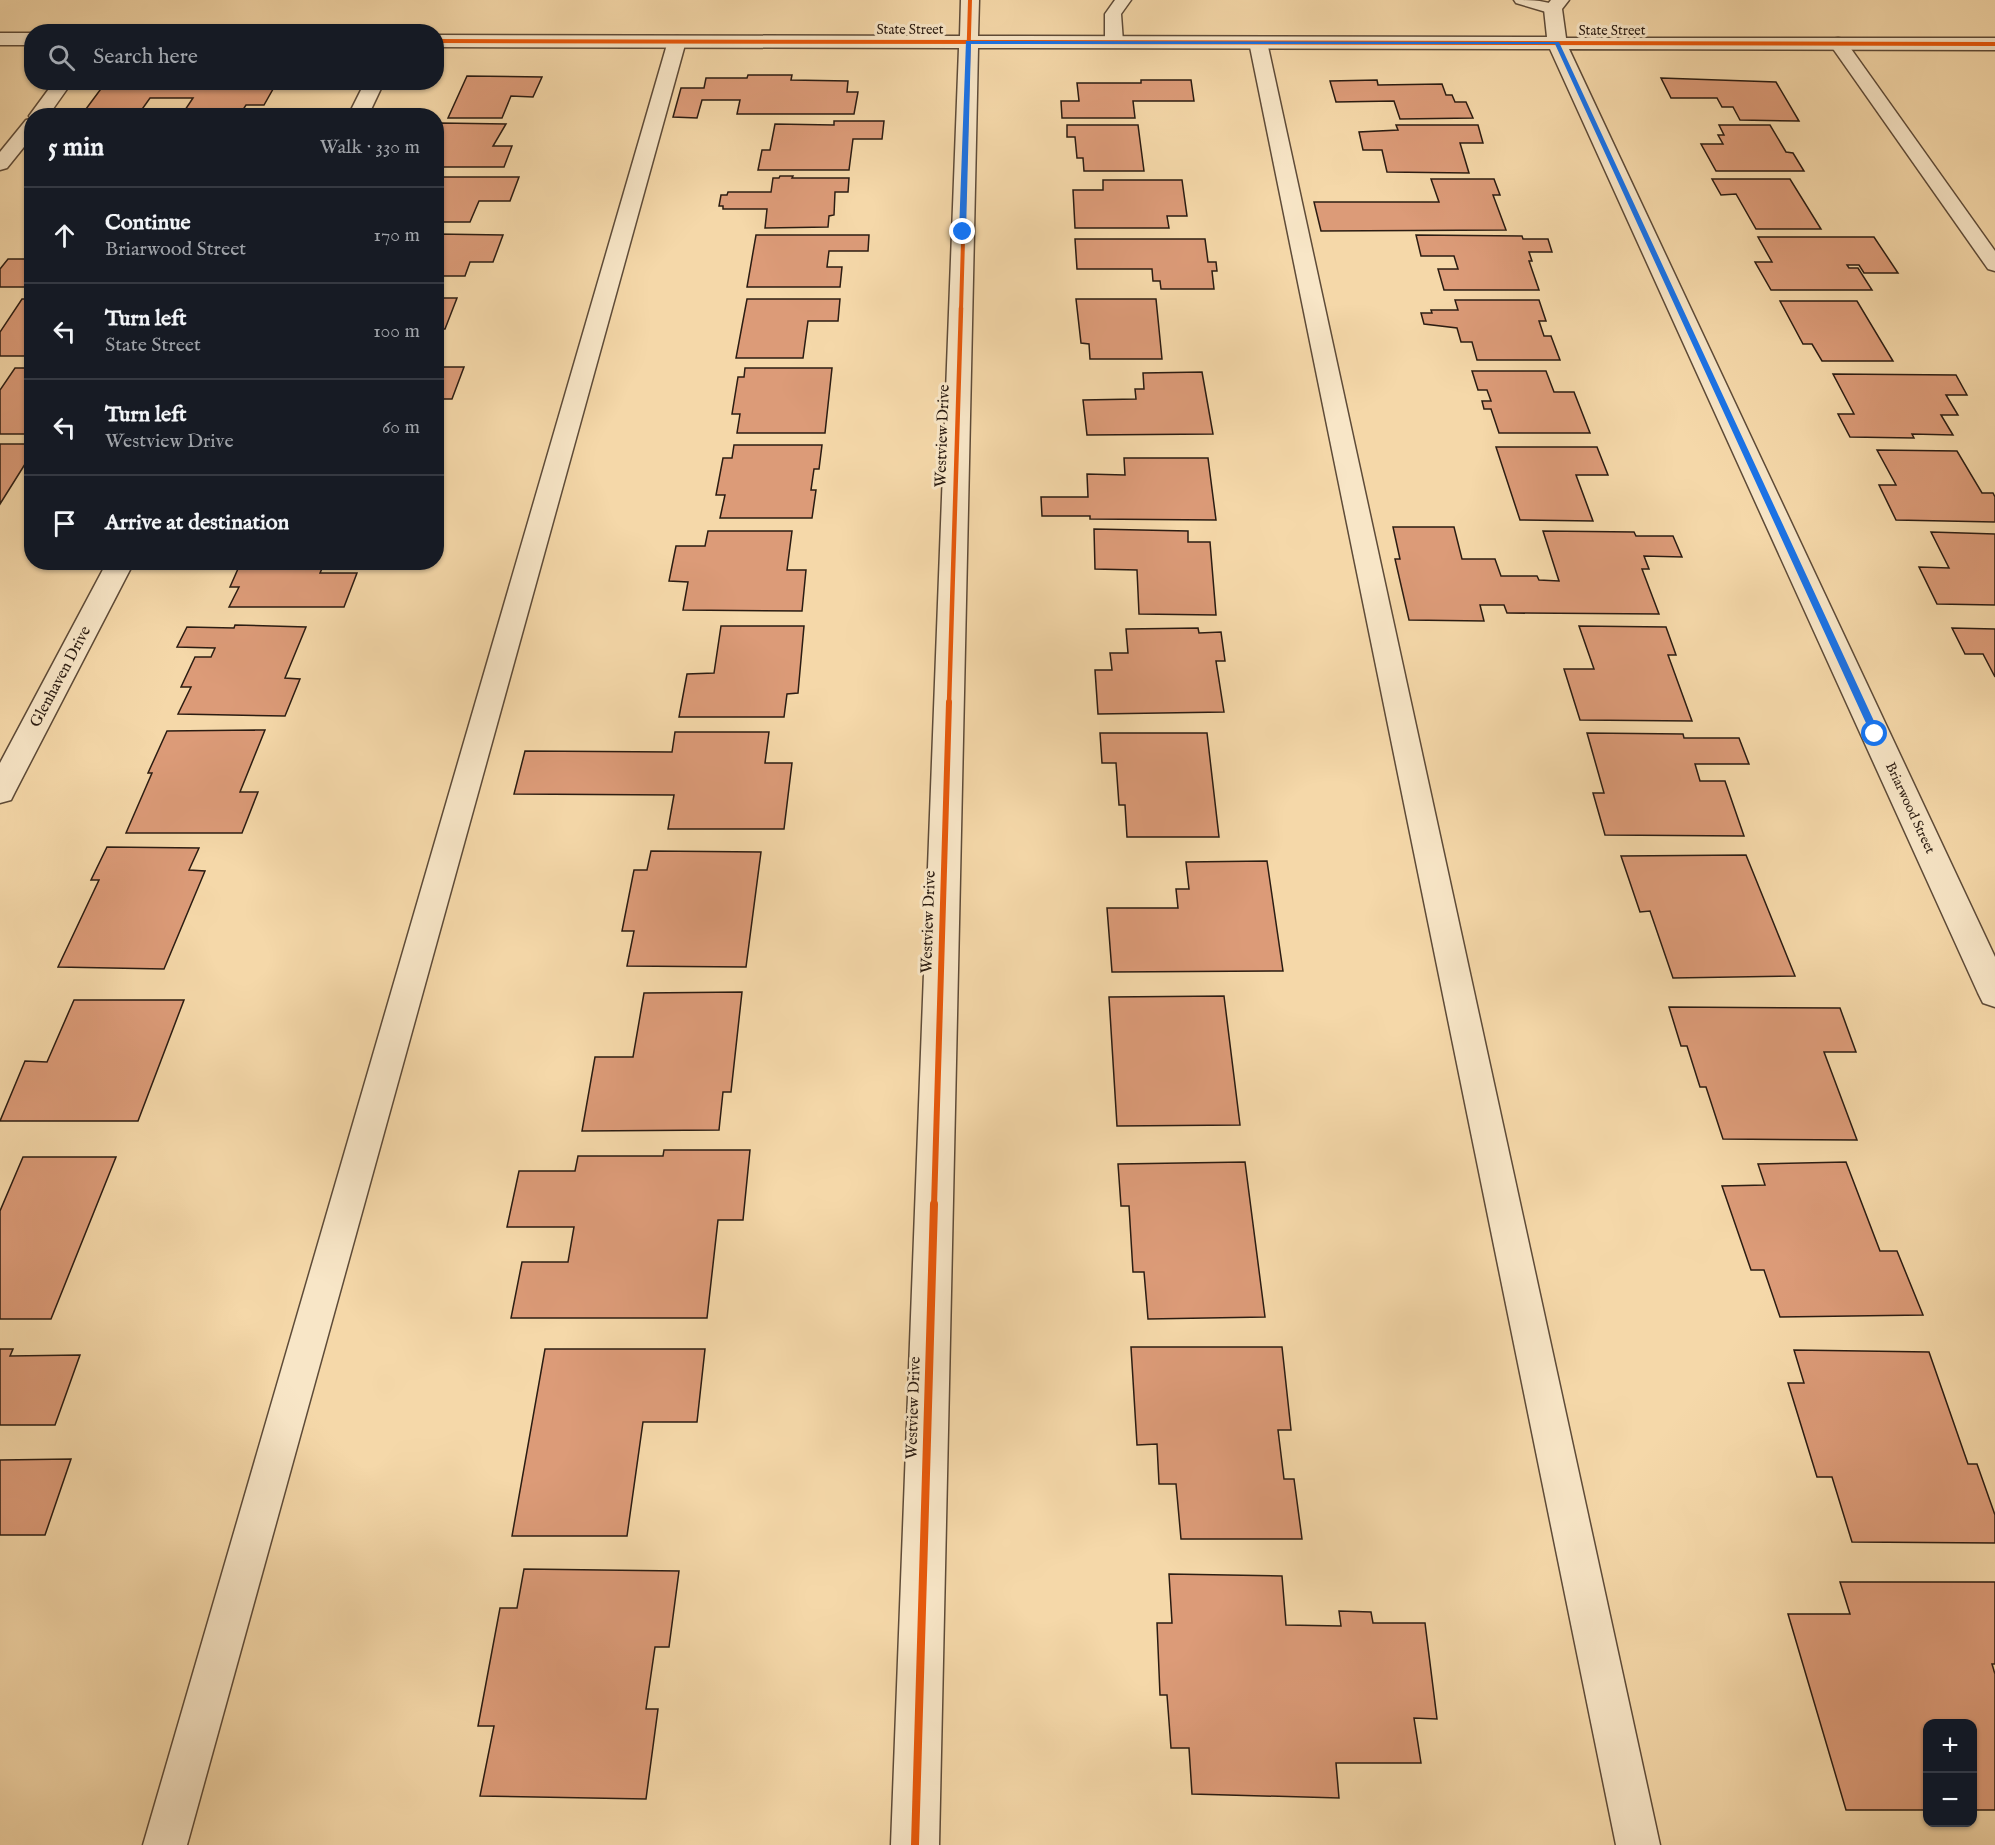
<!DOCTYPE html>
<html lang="en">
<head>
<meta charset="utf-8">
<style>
  :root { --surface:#171b24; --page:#242831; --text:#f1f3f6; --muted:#9ea1a6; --line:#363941 }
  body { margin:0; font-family:"IM FELL English",serif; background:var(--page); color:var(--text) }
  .controls { position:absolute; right:18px; bottom:18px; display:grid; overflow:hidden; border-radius:12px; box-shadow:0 2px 4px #0004 }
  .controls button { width:54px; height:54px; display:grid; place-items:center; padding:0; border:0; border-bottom:2px solid var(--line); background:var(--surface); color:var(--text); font:30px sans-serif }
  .stop { position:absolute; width:18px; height:18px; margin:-14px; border:4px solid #1a73e8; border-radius:50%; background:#fff }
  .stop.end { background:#1a73e8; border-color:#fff; box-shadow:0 2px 6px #0008 }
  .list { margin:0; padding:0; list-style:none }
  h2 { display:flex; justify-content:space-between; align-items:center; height:78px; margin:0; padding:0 24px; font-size:26px }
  h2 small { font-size:20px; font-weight:400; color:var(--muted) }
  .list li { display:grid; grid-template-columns:39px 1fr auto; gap:18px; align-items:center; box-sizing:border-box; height:96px; padding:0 24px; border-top:2px solid var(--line) }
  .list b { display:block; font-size:22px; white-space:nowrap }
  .list p { margin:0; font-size:20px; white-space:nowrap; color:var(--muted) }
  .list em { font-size:20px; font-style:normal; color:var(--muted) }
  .icon { flex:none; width:33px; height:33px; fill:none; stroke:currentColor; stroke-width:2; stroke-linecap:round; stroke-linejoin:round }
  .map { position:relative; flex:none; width:1995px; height:1845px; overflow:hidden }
  .search { position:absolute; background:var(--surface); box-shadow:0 2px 4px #0004; left:24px; top:24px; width:420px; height:66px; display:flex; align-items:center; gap:15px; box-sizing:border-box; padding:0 21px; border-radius:24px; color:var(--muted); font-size:22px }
  .panel { position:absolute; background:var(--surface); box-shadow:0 2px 4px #0004; left:24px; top:108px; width:420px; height:462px; border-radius:24px }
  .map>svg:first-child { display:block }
  .building { fill:#dc9b78; stroke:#2b1c12; stroke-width:1.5 }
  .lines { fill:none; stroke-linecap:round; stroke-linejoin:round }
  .service-casing { stroke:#5e4b38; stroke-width:3 }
  .minor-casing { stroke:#5e4b38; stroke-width:3 }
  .service { fill:#f8e6c7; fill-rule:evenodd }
  .minor { fill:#f8e6c7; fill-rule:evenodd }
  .cycleway-far3-casing { stroke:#f8e6c7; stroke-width:6 }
  .cycleway-far2-casing { stroke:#f8e6c7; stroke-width:8 }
  .cycleway-far1-casing { stroke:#f8e6c7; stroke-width:10 }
  .cycleway-casing { stroke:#f8e6c7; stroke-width:11 }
  .cycleway-far3 { stroke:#e8590c; stroke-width:4 }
  .cycleway-far2 { stroke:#e8590c; stroke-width:4.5 }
  .cycleway-far1 { stroke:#e8590c; stroke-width:6 }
  .cycleway { stroke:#e8590c; stroke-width:8 }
  .route { fill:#1a73e8 }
  .labels { text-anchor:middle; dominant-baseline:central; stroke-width:6; stroke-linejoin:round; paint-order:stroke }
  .far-street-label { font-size:14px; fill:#2b1c12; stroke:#f8e6c7 }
  .street-label { font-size:16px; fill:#2b1c12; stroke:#f8e6c7 }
</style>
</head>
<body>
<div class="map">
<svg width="1995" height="1845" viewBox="0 0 1995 1845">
  <rect width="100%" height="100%" fill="#f5d8a9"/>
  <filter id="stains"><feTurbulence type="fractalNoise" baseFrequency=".00333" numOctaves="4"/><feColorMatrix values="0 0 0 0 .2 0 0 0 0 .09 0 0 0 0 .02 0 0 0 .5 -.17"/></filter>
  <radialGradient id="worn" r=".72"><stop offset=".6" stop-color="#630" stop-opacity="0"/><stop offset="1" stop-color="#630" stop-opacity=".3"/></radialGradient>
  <g class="building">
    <path d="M748,75H792L791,80L848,81L847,92H858L854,114H737L740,100H702L697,118L673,117L681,88H704L706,78H747Z"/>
    <path d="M467,76L542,77L533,97L511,96L502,118H448Z"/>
    <path d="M1661,78L1776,82L1799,121L1740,120L1733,107H1722L1717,98H1671Z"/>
    <path d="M1141,80H1191L1194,101H1133L1135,118H1062L1061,101H1079L1077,83H1141Z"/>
    <path d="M1377,80L1378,85L1442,84L1446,95H1452L1455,102H1466L1473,118L1400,119L1394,101L1336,102L1330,81Z"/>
    <path d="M106,82H277L264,105H246L239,116H181L193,98H150L138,115L54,116L59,109H86Z"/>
    <path d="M834,121H884L882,139H853L849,170H758L762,150H770L775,124L834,125Z"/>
    <path d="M440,123L506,124L493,146H512L504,167H436V131Z"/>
    <path d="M1067,125H1138L1144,171H1084L1083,158H1077L1075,137H1067Z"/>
    <path d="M1396,125H1478L1483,143H1460L1469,173L1387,172L1382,150H1363L1359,132L1398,130Z"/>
    <path d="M1719,125H1770L1786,152L1793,153L1804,171H1716L1701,144H1723L1718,135H1724Z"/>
    <path d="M780,176H793L792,178H849L848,192H835L834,215L829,216L828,227L765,228L767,209H723V206H719L721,195H727L728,192H771L773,178H779Z"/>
    <path d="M436,177H519L510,201H479L470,222H436Z"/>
    <path d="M1431,179H1494L1500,195H1493L1506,230L1321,231L1314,202H1439Z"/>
    <path d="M1712,179H1790L1821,229H1756L1736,194L1721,195Z"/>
    <path d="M1103,180H1182L1187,216H1167L1169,228H1075L1073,190H1103Z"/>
    <path d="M436,234L503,235L493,262H470L465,276H443L439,288H436Z"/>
    <path d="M756,235H869L868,251H829L827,267H842L840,287H747Z"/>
    <path d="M1416,235L1522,236L1523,239H1548L1552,252H1529L1532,261H1529L1539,290H1444L1438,269H1458L1454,256H1421Z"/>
    <path d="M1758,237H1874L1898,273H1864L1859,265H1847L1849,268H1858L1872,290H1771L1755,262H1772Z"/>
    <path d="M1075,239H1205L1208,262H1216L1217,271H1212L1214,289H1161L1160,281H1153L1152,269H1077Z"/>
    <path d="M8,259H32V287H0V269Z"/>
    <path d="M436,298H457L445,329H441L436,342Z"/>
    <path d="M22,299H32V356H0V332Z"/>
    <path d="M747,299H840L838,321H808L803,358H736Z"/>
    <path d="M1076,299H1156L1162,359H1090L1089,344L1081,343Z"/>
    <path d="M1455,300H1539L1546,321H1539L1544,336H1551L1560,360H1477L1472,342H1461L1457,328L1424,324L1421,313H1432L1431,310H1458Z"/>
    <path d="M1780,301H1857L1893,361H1822L1812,344H1803Z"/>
    <path d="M436,367H464L452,399H436Z"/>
    <path d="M15,368H32V434H0V390Z"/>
    <path d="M745,368H832L825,433H737L740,414H732L738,377H744Z"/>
    <path d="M1472,371H1546L1554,392H1574L1590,433H1499L1491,409H1484L1482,401H1491L1487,390H1478Z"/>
    <path d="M1202,372L1213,434L1087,435L1083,400L1136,399L1135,389H1144L1143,373Z"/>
    <path d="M1833,374L1956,375L1967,395H1946L1958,415H1941L1953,435L1912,434L1914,438L1850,437L1838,414H1854Z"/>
    <path d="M0,444H32V453L0,504Z"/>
    <path d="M734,445H822L819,469H814L811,490H816L812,518H720L725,495H716L723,458H732Z"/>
    <path d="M1496,447H1597L1608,475H1576L1593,521L1520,520Z"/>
    <path d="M1877,450L1957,451L1982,493H1993L1995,497V522L1896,520L1879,485H1896Z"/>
    <path d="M1124,458H1208L1216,520L1090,519V516H1042L1041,497H1088L1087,474L1125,475Z"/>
    <path d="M1393,527H1454L1462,559H1495L1501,576H1537L1539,580L1559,581L1543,531L1634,532L1636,536H1673L1682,557L1644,556L1649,569H1642L1659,614L1507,613L1504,605H1480L1484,621L1409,620L1395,559H1400Z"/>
    <path d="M1094,529L1188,531V542H1210L1216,615L1139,614L1137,570L1095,569Z"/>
    <path d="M708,531H792L787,570H806L802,611L683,610L688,582L669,581L676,546H705Z"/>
    <path d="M1931,532L1995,534V605L1937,604L1919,567L1949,568Z"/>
    <path d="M241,562H325L320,573H357L344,607H229L239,587H230Z"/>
    <path d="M235,625L306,627L285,678L300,679L285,716L178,714L191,687H181L195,657H211L215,648L177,647L187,627L234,628Z"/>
    <path d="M721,626H804L798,693L787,694L784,717H679L687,674L714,673Z"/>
    <path d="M1579,626L1666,627L1676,655H1668L1692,721L1580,720L1564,669H1594Z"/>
    <path d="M1198,628L1199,633L1221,632L1225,661H1216L1224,712L1098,714L1095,670H1112L1110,653H1128L1126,629Z"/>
    <path d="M1952,628L1995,629V677L1983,654H1965Z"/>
    <path d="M265,730L240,792H258L242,833H126L152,773H148L167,731Z"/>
    <path d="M675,732H769L765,763H792L784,829H668L674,795L514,794L525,751L672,752Z"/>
    <path d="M1100,733H1207L1219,837H1127L1125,805H1119L1116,763H1102Z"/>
    <path d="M1587,733L1683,734L1684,738H1739L1749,764H1695L1700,781H1725L1744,836L1605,835L1593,793H1604Z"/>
    <path d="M107,847L199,848L189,870L205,871L164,969L58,967L99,880H91Z"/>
    <path d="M651,851L761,852L746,967L627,966L634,931H622L634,870H647Z"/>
    <path d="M1746,855L1795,976L1673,978L1650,911L1640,912L1621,856Z"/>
    <path d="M1267,861L1283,971L1112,972L1107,908H1178L1176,889H1189L1186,862Z"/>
    <path d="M742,992L731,1092H723L719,1130L582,1131L595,1057H633L644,993Z"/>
    <path d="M1224,996L1240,1125L1117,1126L1109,997Z"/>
    <path d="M74,1000H184L138,1121H0L25,1061L47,1062Z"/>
    <path d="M1669,1007L1840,1008L1856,1052H1824L1857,1140L1723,1139L1706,1087H1700L1687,1046H1681Z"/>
    <path d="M664,1150H750L743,1220H718L707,1318H511L522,1262H568L574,1227H507L519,1171H575L578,1156H663Z"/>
    <path d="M23,1157H116L51,1319H0V1211Z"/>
    <path d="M1245,1162L1265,1317L1148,1319L1144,1272H1133L1129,1206H1121L1118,1164Z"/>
    <path d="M1846,1162L1880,1251H1897L1923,1315L1780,1317L1764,1270H1751L1722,1186L1765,1185L1758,1164Z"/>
    <path d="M1131,1347H1282L1291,1430H1278L1284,1479H1294L1302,1539H1181L1176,1484H1159L1157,1444L1137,1445Z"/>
    <path d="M0,1349H13L10,1356L80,1355L55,1425H0Z"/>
    <path d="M545,1349H705L697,1422H643L627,1536H512Z"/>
    <path d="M1794,1350L1929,1352L1968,1464H1977L1995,1515V1543L1852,1542L1832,1477H1817L1788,1383H1804Z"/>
    <path d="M71,1459L45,1535H0V1460Z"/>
    <path d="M524,1569L679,1571L669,1647H655L646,1709H658L646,1799L480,1796L494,1726H478L500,1608H517Z"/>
    <path d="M1169,1574L1282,1576L1286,1625L1341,1626L1339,1611L1371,1612L1373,1623H1425L1437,1719L1414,1718L1421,1763H1336L1339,1798L1192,1794L1189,1748H1171L1167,1695H1160L1157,1623H1172Z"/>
    <path d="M1840,1582H1995V1664H1992L1995,1674V1810H1972V1724H1928V1810H1846L1788,1614H1850Z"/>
  </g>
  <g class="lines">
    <defs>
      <g id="service">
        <path d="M1115,0H1131L1121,14L1123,42L1120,46H1108L1105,42V14Z"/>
        <path d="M1514,0C1528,0 1551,0 1561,9L1553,14L1516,3Z"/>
        <path d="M677,36L683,37L686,41L187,1845H143L668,41L671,37Z"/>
        <path d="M1258,37L1264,38L1267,42L1660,1845H1616L1249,42L1252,38Z"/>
        <path d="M1838,38L1844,39L1995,251V271L1988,269L1829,43L1832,39Z"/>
        <path d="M54,82H72L48,116H32V137L7,168L0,170V152L26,120L31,119L29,116Z"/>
      </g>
      <g id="minor">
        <path d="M961,0H979L978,36L1547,37L1544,9L1551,0H1569L1562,9L1566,38H1995V50L1569,49L1995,957V1007L1983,1003L1978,993L1550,49L978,48L939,1845H891L959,48L436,47V35L960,36Z"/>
        <rect x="0" y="33" width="32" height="12"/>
        <path d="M365,82H384L368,116H348Z"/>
        <path d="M107,562H134L15,792L11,800L0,803V763Z"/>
      </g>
    </defs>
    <use href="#service" class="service-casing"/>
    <use href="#minor" class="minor-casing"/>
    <use href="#service" class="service"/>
    <use href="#minor" class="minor"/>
    <defs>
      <g id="cycleway-far3">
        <path d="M436,41L1995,44"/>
        <path d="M961,310L970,0"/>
      </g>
      <path id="cycleway-far2" d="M949,704L961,308"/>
      <path id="cycleway-far1" d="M934,1206L949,702"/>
      <path id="cycleway" d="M915,1845L934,1204"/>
    </defs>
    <use href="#cycleway-far3" class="cycleway-far3-casing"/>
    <use href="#cycleway-far2" class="cycleway-far2-casing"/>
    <use href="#cycleway-far1" class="cycleway-far1-casing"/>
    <use href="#cycleway" class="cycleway-casing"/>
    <use href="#cycleway-far3" class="cycleway-far3"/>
    <use href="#cycleway-far2" class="cycleway-far2"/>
    <use href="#cycleway-far1" class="cycleway-far1"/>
    <use href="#cycleway" class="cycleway"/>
  </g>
  <path class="route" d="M966,41L1559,42L1880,734L1879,736L1871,734L1555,44H971L966,232L963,234L959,232Z"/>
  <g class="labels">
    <g class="far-street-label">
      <text x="910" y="30">State Street</text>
      <text x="1612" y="31">State Street</text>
      <text transform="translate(1910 808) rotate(65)">Briarwood Street</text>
    </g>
    <g class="street-label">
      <text transform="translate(943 436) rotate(-88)">Westview Drive</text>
      <text transform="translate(61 677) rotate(-62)">Glenhaven Drive</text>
      <text transform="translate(929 922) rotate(-88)">Westview Drive</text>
      <text transform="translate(914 1408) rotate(-88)">Westview Drive</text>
    </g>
  </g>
  <rect width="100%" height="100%" filter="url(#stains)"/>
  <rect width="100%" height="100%" fill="url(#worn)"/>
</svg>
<div class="controls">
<button>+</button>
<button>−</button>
</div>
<div class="stop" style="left:1875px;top:734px"></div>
<div class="stop end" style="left:963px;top:232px"></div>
<div class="search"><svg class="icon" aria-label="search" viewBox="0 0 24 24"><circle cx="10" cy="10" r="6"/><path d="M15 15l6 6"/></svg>Search here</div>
<section class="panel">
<h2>5 min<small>Walk · 330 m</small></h2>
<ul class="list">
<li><svg class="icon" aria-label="ahead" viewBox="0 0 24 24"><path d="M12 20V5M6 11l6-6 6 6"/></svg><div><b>Continue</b><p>Briarwood Street</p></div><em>170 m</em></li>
<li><svg class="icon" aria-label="left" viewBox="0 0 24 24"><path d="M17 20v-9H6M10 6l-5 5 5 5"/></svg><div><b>Turn left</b><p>State Street</p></div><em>100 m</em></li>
<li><svg class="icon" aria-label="left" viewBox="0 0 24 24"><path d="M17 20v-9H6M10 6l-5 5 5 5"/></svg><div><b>Turn left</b><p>Westview Drive</p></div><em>60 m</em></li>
<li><svg class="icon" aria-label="arrive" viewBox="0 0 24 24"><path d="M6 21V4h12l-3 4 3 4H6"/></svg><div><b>Arrive at destination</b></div></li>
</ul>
</section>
</div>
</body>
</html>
